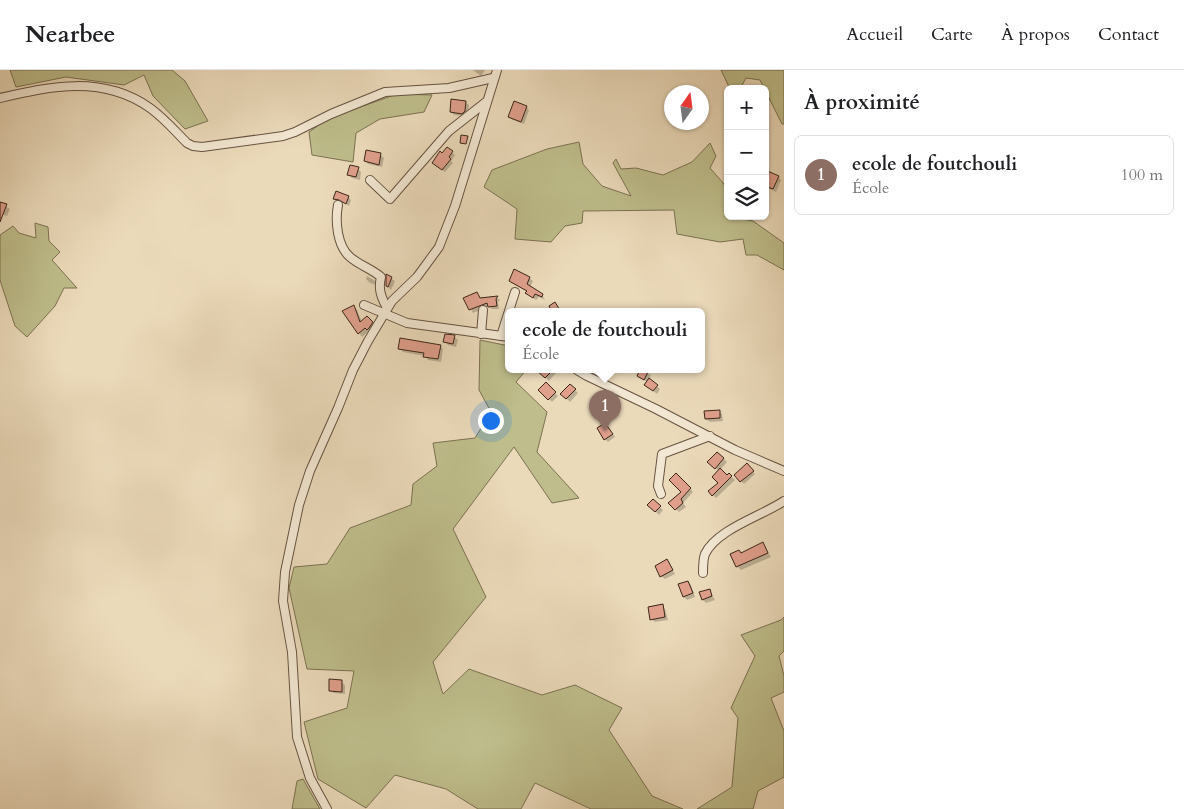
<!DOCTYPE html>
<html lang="fr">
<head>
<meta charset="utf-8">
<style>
  :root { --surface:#fff; --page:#f2f2f2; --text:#202124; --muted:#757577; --line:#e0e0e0; --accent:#0b8043 }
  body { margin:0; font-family:Cardo,serif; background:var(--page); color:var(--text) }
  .controls { position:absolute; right:15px; top:15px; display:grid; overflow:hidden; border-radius:8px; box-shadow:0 1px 4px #0004 }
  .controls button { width:45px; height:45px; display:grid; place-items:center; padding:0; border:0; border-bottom:1px solid var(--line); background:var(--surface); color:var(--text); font:25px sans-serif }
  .compass { position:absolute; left:664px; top:15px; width:45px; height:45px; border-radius:50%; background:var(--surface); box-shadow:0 1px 4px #0004; rotate:14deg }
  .you { position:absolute; left:490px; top:350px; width:18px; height:18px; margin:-12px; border:4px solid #fff; border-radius:50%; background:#1a73e8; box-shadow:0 0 0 8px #1a73e833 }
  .badge { display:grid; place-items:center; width:32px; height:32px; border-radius:50%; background:var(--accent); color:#fff; font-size:16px; font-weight:700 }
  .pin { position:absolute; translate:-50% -41px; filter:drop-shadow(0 1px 2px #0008) }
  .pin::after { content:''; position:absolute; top:26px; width:18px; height:15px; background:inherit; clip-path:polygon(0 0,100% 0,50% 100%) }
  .popup { position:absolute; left:505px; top:238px; width:200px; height:65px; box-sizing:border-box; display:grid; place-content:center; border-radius:8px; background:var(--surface); filter:drop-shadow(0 1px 4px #0005); font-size:16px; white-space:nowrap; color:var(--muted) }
  .popup b { font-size:19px; color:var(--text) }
  .popup::after { content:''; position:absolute; left:50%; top:100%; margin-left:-10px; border:10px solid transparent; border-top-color:var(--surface) }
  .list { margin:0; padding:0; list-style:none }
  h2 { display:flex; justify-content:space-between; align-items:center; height:65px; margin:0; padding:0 20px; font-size:21px }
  h2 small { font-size:16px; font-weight:400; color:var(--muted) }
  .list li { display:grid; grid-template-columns:32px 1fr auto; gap:15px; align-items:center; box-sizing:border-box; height:80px; margin:0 10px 10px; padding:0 10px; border:1px solid var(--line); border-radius:8px }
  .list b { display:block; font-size:19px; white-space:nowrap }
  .list p { margin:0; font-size:16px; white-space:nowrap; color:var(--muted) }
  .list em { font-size:16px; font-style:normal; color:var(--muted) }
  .icon { flex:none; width:28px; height:28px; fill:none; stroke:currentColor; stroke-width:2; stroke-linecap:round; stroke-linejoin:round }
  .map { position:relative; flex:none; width:784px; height:739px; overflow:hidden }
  header { display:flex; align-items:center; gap:30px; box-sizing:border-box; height:70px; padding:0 25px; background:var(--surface); border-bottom:1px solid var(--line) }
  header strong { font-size:24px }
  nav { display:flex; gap:28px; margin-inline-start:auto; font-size:18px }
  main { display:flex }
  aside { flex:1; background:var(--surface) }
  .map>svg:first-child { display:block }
  .green { fill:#bebd8b; stroke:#7c7151 }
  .shadow { fill:#0003 }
  .building { fill:#df9f8b; stroke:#3b2517 }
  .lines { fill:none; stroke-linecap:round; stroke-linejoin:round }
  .minor-casing { stroke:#675240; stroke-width:10 }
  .minor { stroke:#f2e7d2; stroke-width:8 }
</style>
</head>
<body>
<header>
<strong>Nearbee</strong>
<nav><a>Accueil</a><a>Carte</a><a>À propos</a><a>Contact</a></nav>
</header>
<main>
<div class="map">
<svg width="784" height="739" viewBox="0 0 784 739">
  <rect width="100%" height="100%" fill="#ebdaba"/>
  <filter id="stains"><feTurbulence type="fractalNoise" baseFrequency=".004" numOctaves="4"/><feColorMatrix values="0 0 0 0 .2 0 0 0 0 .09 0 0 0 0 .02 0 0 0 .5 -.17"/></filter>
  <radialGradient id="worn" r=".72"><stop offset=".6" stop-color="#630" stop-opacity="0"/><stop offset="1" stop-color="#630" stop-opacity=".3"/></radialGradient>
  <g class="green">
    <path d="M10,0H172L185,11L208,51L185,59L153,26L144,5L124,15L66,7L16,17Z"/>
    <path d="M721,0H784V54H782L760,10L746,8L740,19H730Z"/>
    <path d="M397,24L432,25L424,42L380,49L356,63L353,92L312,85L309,62L329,48Z"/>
    <path d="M579,72L583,94L602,116L631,126L613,93L616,89L621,99L636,98L663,105L692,92L710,73L716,86L710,98L724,114L728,132V146L753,151L784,173V200L757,185H746L743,169L720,172L677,164L674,140L583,141L582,153L565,156L551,172L515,169L517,139L484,117L492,100L547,79Z"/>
    <path d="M35,153L48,157L49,171L60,182L52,190L77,218H64L55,236L27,267L15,256L0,210V165L13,156L19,163L36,168Z"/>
    <path d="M480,270L509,276V300H526L516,312L547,342L537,382L579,428L552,433L514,377L453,459L486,527L433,592L443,624L469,599L542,625L575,615L622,638L609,660L652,726L683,739H591L535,713L521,739H478L446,719L395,705L366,738L318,709L304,652L347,638L354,601L307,599L289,518L294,497L327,494L350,458L411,435L413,414L437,396L433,373L475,368L491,342L479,320Z"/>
    <path d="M784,547V581L779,586L784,606V622L771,628L784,661V707L758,721L753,739H697L732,717L738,648L731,638L755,586L741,565L781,550Z"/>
    <path d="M303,709L320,739H292L297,711Z"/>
  </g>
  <g class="shadow">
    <path d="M473,0H485L481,6Z"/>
    <path d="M465,32L469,35L468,45L466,46L454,45L451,42Z"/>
    <path d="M526,37L529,40L524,54L513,50L509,47Z"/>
    <path d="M452,82L455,85L451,91L453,93L445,102L436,96L442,85Z"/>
    <path d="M381,85L384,88L382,97L368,94L365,91Z"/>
    <path d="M358,99L361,102L360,110L352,108L349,105Z"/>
    <path d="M765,101L778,107L781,110L776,122L765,117Z"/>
    <path d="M348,127L351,130L349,136L344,132H337L334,129Z"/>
    <path d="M0,133L10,139L7,146L0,144Z"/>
    <path d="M367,206L374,210L377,215L370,213L366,209Z"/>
    <path d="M387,206L395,211L391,220L387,216Z"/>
    <path d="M529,208L533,211L530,217L542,225L545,230L539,227L536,230L530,226L527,221L514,214Z"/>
    <path d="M476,223L481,229L497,228L500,230L498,232L499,239H492L489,236L473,243L465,228Z"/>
    <path d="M353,236L357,240L362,252L367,248L375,256L371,263L369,261L362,267L344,241Z"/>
    <path d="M446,265L455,267L458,270L456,277L448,275L445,272Z"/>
    <path d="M440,276L443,279L441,292L428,290L425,286L403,282L400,279Z"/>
    <path d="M542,300H553L556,303L549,311L540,302Z"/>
    <path d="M642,300L651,305L649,309L660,319L657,324L649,318L647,312L639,306Z"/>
    <path d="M546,314L558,326L552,332L540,320Z"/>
    <path d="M570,315L578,323L570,332L562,324Z"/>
    <path d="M719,341L722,344L723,351L710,352L706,349Z"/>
    <path d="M608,357L615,367L608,372L605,369Z"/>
    <path d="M717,383L727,392L720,400L727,407L729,405L735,410L716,428L709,421L720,413L719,401L709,392Z"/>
    <path d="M747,395L755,404L744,414L735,405Z"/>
    <path d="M676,405L693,422L683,433L686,437L679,442L670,433L683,422Z"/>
    <path d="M653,431L663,440L659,445L649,435Z"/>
    <path d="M763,474L771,487L741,500L737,496L732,485L741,484Z"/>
    <path d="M667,491L675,504L665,509L661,506Z"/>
    <path d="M688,512L691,515L695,527L687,530L684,527Z"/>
    <path d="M709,520L715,530L706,533L703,530Z"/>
    <path d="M662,536L665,539L668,550L655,552L652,549Z"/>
    <path d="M341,612L345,615V624L334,623L330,620Z"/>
  </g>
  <g class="building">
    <path d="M451,29L466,31L465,41L462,44L450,42Z"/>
    <path d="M514,31L527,36L521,52L508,47Z"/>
    <path d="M461,65L468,66L466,74L460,73Z"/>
    <path d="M447,77L453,81L449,87L451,89L442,100L432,93L440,81L442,83Z"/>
    <path d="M366,80L381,83L379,95L364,91Z"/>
    <path d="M350,95L359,97L356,107L347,105Z"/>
    <path d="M765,100L779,106L773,119L765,116Z"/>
    <path d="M336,121L349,126L346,134L339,130L333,129Z"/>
    <path d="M0,132L7,134L0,152Z"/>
    <path d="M514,199L530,207L527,214L543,224L542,227L535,224L533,228L525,223L527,221L509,211Z"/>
    <path d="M386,204L392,207L388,217L386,216Z"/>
    <path d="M477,222L480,228L498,226L496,229L497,236L488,237L487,233L469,240L463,228Z"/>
    <path d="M555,232L561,242H552L549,236Z"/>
    <path d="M354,235L360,252L367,246L373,252L369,258L367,260L365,258L358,264L342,241Z"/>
    <path d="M445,264L455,265L453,274L443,272Z"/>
    <path d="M400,268L441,275L438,289L423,287L424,283L398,279Z"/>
    <path d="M536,300H553L545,308Z"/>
    <path d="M640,300H649L644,310L637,306Z"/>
    <path d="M649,308L658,315L653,321L644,315Z"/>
    <path d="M546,312L556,322L548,330L538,320Z"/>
    <path d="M570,314L576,319L566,329L560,324Z"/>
    <path d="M720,340V348L705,349L704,341Z"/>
    <path d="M605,353L613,364L604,370L597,358Z"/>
    <path d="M717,382L724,388L715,399L707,392Z"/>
    <path d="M747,393L754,401L740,412L734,405Z"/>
    <path d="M720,398L727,405L729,403L732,406L712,426L708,421L718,413L712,407Z"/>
    <path d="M676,403L691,418L681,429L683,433L675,440L668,433L681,422L669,410Z"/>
    <path d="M653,429L661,436L655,442L647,435Z"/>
    <path d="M763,472L768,483L736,497L730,484L739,480L741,483Z"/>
    <path d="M667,489L673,500L660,507L655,496Z"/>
    <path d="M688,511L693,523L683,527L678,514Z"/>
    <path d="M710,519L712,526L702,530L699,522Z"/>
    <path d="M663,534L665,547L650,550L648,537Z"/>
    <path d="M329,609L342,610V622L329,621Z"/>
  </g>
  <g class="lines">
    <defs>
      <g id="minor">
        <path d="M0,28C51,16 103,5 150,38C164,48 175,61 187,73L193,76L202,77L283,66L295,62L331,44L385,22L449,18L493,8"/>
        <path d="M370,110L390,129L449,61L486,32"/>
        <path d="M338,135C335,151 337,176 350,187C359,195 372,199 381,207C378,219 381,227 387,238"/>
        <path d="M364,235L407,253L509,267"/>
        <path d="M481,264L483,240"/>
        <path d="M501,266L515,222"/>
        <path d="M577,300L587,306L656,339L735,380L784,401"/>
        <path d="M661,424L658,416L662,384L710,366"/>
        <path d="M703,503C703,497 703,489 705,484C717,459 762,446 784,431"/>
        <path d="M327,739L310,708L297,667L292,582L283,531L285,502L299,435L310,401L338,338L353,300L368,271L392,231L417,207L439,177L455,136L497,0"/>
      </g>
    </defs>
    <use href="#minor" class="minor-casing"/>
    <use href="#minor" class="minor"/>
  </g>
  <rect width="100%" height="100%" filter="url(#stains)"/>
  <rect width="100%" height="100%" fill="url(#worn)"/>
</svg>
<div class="controls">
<button>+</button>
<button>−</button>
<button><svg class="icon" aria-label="layers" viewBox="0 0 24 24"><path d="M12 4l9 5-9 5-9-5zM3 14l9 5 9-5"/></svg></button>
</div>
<svg class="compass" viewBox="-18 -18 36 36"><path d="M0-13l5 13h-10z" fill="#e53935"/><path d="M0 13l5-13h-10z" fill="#757577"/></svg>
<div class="you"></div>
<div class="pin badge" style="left:605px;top:361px;background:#8d6e63">1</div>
<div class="popup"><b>ecole de foutchouli</b>École</div>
</div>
<aside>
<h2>À proximité<small></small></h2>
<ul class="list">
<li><span class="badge" style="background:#8d6e63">1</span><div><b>ecole de foutchouli</b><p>École</p></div><em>100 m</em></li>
</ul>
</aside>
</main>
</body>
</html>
